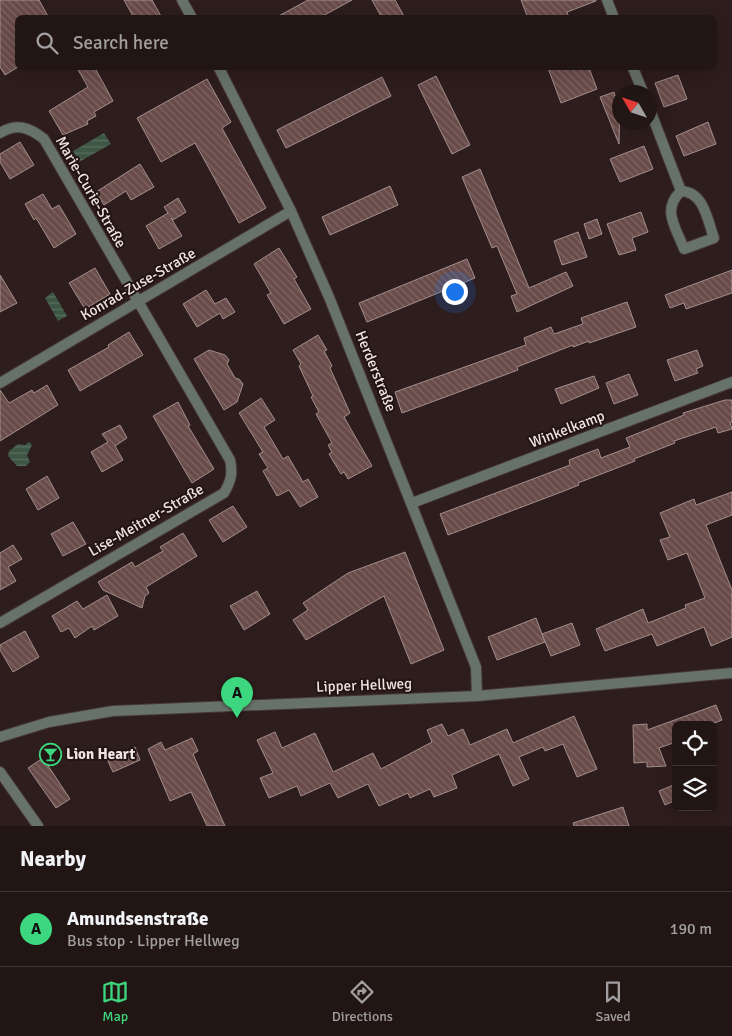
<!DOCTYPE html>
<html lang="en">
<head>
<meta charset="utf-8">
<style>
  :root { --surface:#221615; --page:#2e2322; --text:#f1f3f6; --muted:#a29fa0; --line:#3f3534; --accent:#3cd77e }
  body { margin:0; font-family:Signika,sans-serif; background:var(--page); color:var(--text) }
  .controls { position:absolute; right:15px; bottom:15px; display:grid; overflow:hidden; border-radius:8px; box-shadow:0 5px 20px #0002 }
  .controls button { width:45px; height:45px; display:grid; place-items:center; padding:0; border:0; border-bottom:1px solid var(--line); background:var(--surface); color:var(--text); font:25px sans-serif }
  .compass { position:absolute; left:612px; top:85px; width:45px; height:45px; border-radius:50%; background:var(--surface); box-shadow:0 5px 20px #0002; rotate:309deg }
  .you { position:absolute; left:454px; top:291px; width:18px; height:18px; margin:-12px; border:4px solid #fff; border-radius:50%; background:#1a73e8; box-shadow:0 0 0 8px #1a73e833 }
  .badge { display:grid; place-items:center; width:32px; height:32px; border-radius:50%; background:var(--accent); color:#111; font-size:16px; font-weight:700 }
  .pin { position:absolute; translate:-50% -41px; filter:drop-shadow(0 1px 2px #0008) }
  .pin::after { content:''; position:absolute; top:26px; width:18px; height:15px; background:inherit; clip-path:polygon(0 0,100% 0,50% 100%) }
  .list { margin:0; padding:0; list-style:none }
  h2 { display:flex; justify-content:space-between; align-items:center; height:65px; margin:0; padding:0 20px; font-size:21px }
  h2 small { font-size:16px; font-weight:400; color:var(--muted) }
  .list li { display:grid; grid-template-columns:32px 1fr auto; gap:15px; align-items:center; box-sizing:border-box; height:75px; padding:0 20px; border-top:1px solid var(--line) }
  .list b { display:block; font-size:19px; white-space:nowrap }
  .list p { margin:0; font-size:16px; white-space:nowrap; color:var(--muted) }
  .list em { font-size:16px; font-style:normal; color:var(--muted) }
  .icon { flex:none; width:28px; height:28px; fill:none; stroke:currentColor; stroke-width:2; stroke-linecap:round; stroke-linejoin:round }
  .map { position:relative; flex:none; width:732px; height:826px; overflow:hidden }
  .search { position:absolute; background:var(--surface); box-shadow:0 5px 20px #0002; left:15px; right:15px; top:15px; height:55px; display:flex; align-items:center; gap:12px; box-sizing:border-box; padding:0 18px; border-radius:8px; color:var(--muted); font-size:19px }
  .sheet { height:140px; background:var(--surface) }
  nav { display:flex; justify-content:space-around; align-items:center; box-sizing:border-box; height:70px; border-top:1px solid var(--line); background:var(--surface); font-size:14px; color:var(--muted) }
  nav a { display:grid; justify-items:center; gap:2px }
  nav .on { color:var(--accent) }
  .map>svg:first-child { display:block }
  .water { fill:url(#water-rules) }
  .building { fill:url(#building-back-hatch); stroke:#a28e8c }
  .lines { fill:none; stroke-linecap:round; stroke-linejoin:round }
  .street-casing { stroke:#483938; stroke-width:12 }
  .street { stroke:#67726a; stroke-width:10 }
  .labels { text-anchor:middle; dominant-baseline:central; stroke-width:4; stroke-linejoin:round; paint-order:stroke }
  .street-label { font-size:15px; fill:#efe4e3; stroke:#231413 }
  .poi-label { font-size:15px; font-weight:bold; fill:#efe4e3; stroke:#231413; text-anchor:start }
</style>
</head>
<body>
<div class="map">
<svg width="732" height="826" viewBox="0 0 732 826">
  <defs>
    <pattern id="water-rules" width="6" height="5" patternUnits="userSpaceOnUse" patternTransform="scale(1.25)"><rect width="6" height="5" fill="#3e5644"/><path d="M0 2.5h6" fill="none" stroke="#5a6e5f"/></pattern>
    <pattern id="building-back-hatch" width="6" height="6" patternUnits="userSpaceOnUse" patternTransform="scale(1.25)"><rect width="6" height="6" fill="#694b49"/><path d="M-1 5l2 2M0 0l6 6M5-1l2 2" fill="none" stroke="#7f6563"/></pattern>
  </defs>
  <rect width="100%" height="100%" fill="#2d1d1c"/>
  <g class="water">
    <path d="M104,133L111,144L79,162L73,151Z"/>
    <path d="M53,292L67,316L58,321L45,298Z"/>
    <path d="M29,442L32,445L27,455L30,462L26,466H17L8,456L9,451L18,444L25,445Z"/>
  </g>
  <g class="building">
    <path d="M0,0H39L49,18H18V67L5,75L0,67Z"/>
    <path d="M124,0H152L162,18H134Z"/>
    <path d="M308,0H352L319,18H275Z"/>
    <path d="M372,0H395L405,18H382Z"/>
    <path d="M521,0H596V1L567,12L569,18H528Z"/>
    <path d="M77,68H95L113,101L94,112L96,116L87,121L88,124L63,135L49,111L88,87Z"/>
    <path d="M548,68H589L597,89L561,103Z"/>
    <path d="M678,75L687,99L664,107L655,83Z"/>
    <path d="M436,76L470,145L452,154L418,85Z"/>
    <path d="M382,77L391,96L286,148L277,130Z"/>
    <path d="M207,79L231,122L222,128L266,208L239,223L195,143L161,162L137,118Z"/>
    <path d="M614,92L615,96L620,94L619,144L600,97Z"/>
    <path d="M708,122L716,144L684,156L676,136Z"/>
    <path d="M20,142L34,165L10,179L0,162V154Z"/>
    <path d="M644,146L653,169L620,182L610,159Z"/>
    <path d="M140,164L154,187L131,200L126,191L104,205L96,192Z"/>
    <path d="M480,169L529,288L566,272L573,286L517,312L511,296L517,294L497,246L492,248L462,177Z"/>
    <path d="M390,186L398,205L330,235L322,217Z"/>
    <path d="M43,194L52,209L59,205L76,234L54,248L36,218L34,220L25,204Z"/>
    <path d="M178,198L186,212L173,220L171,218L182,236L159,249L146,226L168,213L164,207Z"/>
    <path d="M641,212L648,232L632,238L636,250L619,255L607,224Z"/>
    <path d="M597,219L602,234L589,239L584,224Z"/>
    <path d="M578,232L587,257L562,265L554,241Z"/>
    <path d="M279,248L297,277L294,279L311,309L284,324L267,295L271,293L254,264Z"/>
    <path d="M467,259L475,278L367,322L359,303Z"/>
    <path d="M95,268L110,294L85,309L69,283Z"/>
    <path d="M732,270V293L686,309L684,303L670,308L665,295Z"/>
    <path d="M0,275L17,303L0,312Z"/>
    <path d="M206,290L215,304L226,298L235,312L223,319L220,313L197,327L183,304Z"/>
    <path d="M627,302L636,327L589,343V341L573,347V345L517,367L518,370L402,413L395,392L526,345L524,338L551,327L554,334L583,324L581,318Z"/>
    <path d="M129,332L143,355L80,391L68,370L109,347L108,345Z"/>
    <path d="M318,335L327,350L324,351L332,366L330,368L350,413L344,417L372,466L348,479L344,472L341,474L329,454L332,452L328,445L332,443L316,414L319,412L311,397L313,396L299,366L301,364L293,350Z"/>
    <path d="M209,350L225,355L229,360L227,364L235,378L239,379L243,384L237,402L224,410L194,359Z"/>
    <path d="M697,350L703,366L696,369L698,373L675,381L667,360Z"/>
    <path d="M629,374L638,395L614,404L606,383Z"/>
    <path d="M594,376L599,388L561,404L555,389Z"/>
    <path d="M47,385L58,405L0,441V390L9,403L32,390L34,393Z"/>
    <path d="M261,398L275,420L264,427L283,459L288,456L303,482L308,479L318,497L300,507L289,490L277,496L263,471L268,468L259,454L263,452L239,413Z"/>
    <path d="M725,400H732V422L730,423L732,429L718,433L716,427L674,441L675,443L634,459L635,461L578,483L579,485L564,491L448,535L440,514L570,465L569,460L598,449L601,458L630,447L626,438L684,415L683,413Z"/>
    <path d="M178,402L190,425L188,426L214,469L192,483L153,416Z"/>
    <path d="M120,425L127,438L115,446L123,460L102,472L91,452L108,442L102,434Z"/>
    <path d="M47,476L59,498L38,510L26,489Z"/>
    <path d="M732,492V515L706,525L732,590V637L711,646L704,627L657,646L652,634L605,651L596,629L643,609L648,623L686,608L685,605L705,598L687,553L668,560L660,540L670,537L660,513L694,499L696,505Z"/>
    <path d="M233,506L247,527L223,542L209,520Z"/>
    <path d="M73,522L86,544L63,556L51,534Z"/>
    <path d="M183,533L197,556L146,587L149,593L145,596L142,608L103,590L98,582L132,562L135,567L163,551L160,547Z"/>
    <path d="M13,545L22,559L8,567L16,581L0,590V553Z"/>
    <path d="M405,552L444,650L411,664L384,596L306,640L293,620L308,610L303,603L348,573Z"/>
    <path d="M257,591L270,614L244,630L230,606Z"/>
    <path d="M107,595L118,616L94,630L92,626L75,638L69,628L61,632L52,616L77,601L83,609Z"/>
    <path d="M536,618L545,642L497,660L488,637Z"/>
    <path d="M572,623L580,645L551,656L542,634Z"/>
    <path d="M25,631L39,657L13,672L0,650V645Z"/>
    <path d="M716,705L722,720L709,725H676V742L659,748L666,766L647,767V762L634,763L633,725L647,724V730Z"/>
    <path d="M574,716L597,769L577,777L563,744L545,751L543,747L519,757L529,779L513,786L499,754L452,775L457,788L434,797L430,789L410,798L408,793L379,806L368,784L338,798L330,783L301,796L297,786L269,798L260,778L273,773L257,740L275,732L282,748L315,733L333,772L373,753L381,769L432,742L427,730L442,724L448,736L463,729L470,745L507,729L513,743Z"/>
    <path d="M192,738L198,751L193,754L225,826H207L191,792L170,801L148,749L161,742L165,750Z"/>
    <path d="M135,747L140,760L113,772L107,759Z"/>
    <path d="M43,758L70,799L56,808L28,768Z"/>
    <path d="M676,784V800L665,805L659,791Z"/>
    <path d="M623,807L629,826H574L573,823Z"/>
  </g>
  <g class="lines">
    <defs>
      <g id="street">
        <path d="M182,0L192,18"/>
        <path d="M607,0L614,18"/>
        <path d="M219,68L291,211L329,297L476,667L477,696"/>
        <path d="M633,68L643,92"/>
        <path d="M650,110L681,191"/>
        <path d="M0,133C17,123 29,127 44,139L230,460C233,473 231,481 224,493L0,623"/>
        <path d="M681,191C704,192 707,219 714,238L684,249C676,227 661,210 681,191Z"/>
        <path d="M0,383L291,211"/>
        <path d="M412,503L732,382"/>
        <path d="M0,737L49,722L113,711L477,696L732,673"/>
        <path d="M0,772L38,826"/>
      </g>
    </defs>
    <use href="#street" class="street-casing"/>
    <use href="#street" class="street"/>
  </g>
  <defs>
    <symbol id="bar-ring" viewBox="-11 -11 22 22"><circle r="9.5" fill="#231413" stroke="#3cd77e" stroke-width="1.5"/><path d="M-6-5H6L.8 .8V4.5H3.5V6h-7V4.5H-.8V.8Z" fill="#3cd77e"/></symbol>
  </defs>
  <g fill-rule="evenodd">
    <use href="#bar-ring" x="38" y="742" width="25" height="25"/>
  </g>
  <g class="labels">
    <g class="street-label">
      <text transform="translate(91 192) rotate(60)">Marie-Curie-Straße</text>
      <text transform="translate(138 284) rotate(-30)">Konrad-Zuse-Straße</text>
      <text transform="translate(376 371) rotate(68)">Herderstraße</text>
      <text transform="translate(567 429) rotate(-21)">Winkelkamp</text>
      <text transform="translate(146 520) rotate(-30)">Lise-Meitner-Straße</text>
      <text transform="translate(364 685) rotate(-2)">Lipper Hellweg</text>
    </g>
    <g class="poi-label">
      <text x="66" y="754">Lion Heart</text>
    </g>
  </g>
</svg>
<div class="controls">
<button><svg class="icon" aria-label="locate" viewBox="0 0 24 24"><circle cx="12" cy="12" r="6"/><path d="M12 2v4M12 18v4M2 12h4M18 12h4"/></svg></button>
<button><svg class="icon" aria-label="layers" viewBox="0 0 24 24"><path d="M12 4l9 5-9 5-9-5zM3 14l9 5 9-5"/></svg></button>
</div>
<svg class="compass" viewBox="-18 -18 36 36"><path d="M0-13l5 13h-10z" fill="#e53935"/><path d="M0 13l5-13h-10z" fill="#a29fa0"/></svg>
<div class="you"></div>
<div class="pin badge" style="left:237px;top:718px">A</div>
<div class="search"><svg class="icon" aria-label="search" viewBox="0 0 24 24"><circle cx="10" cy="10" r="6"/><path d="M15 15l6 6"/></svg>Search here</div>
</div>
<section class="sheet">
<h2>Nearby<small></small></h2>
<ul class="list">
<li><span class="badge">A</span><div><b>Amundsenstraße</b><p>Bus stop · Lipper Hellweg</p></div><em>190 m</em></li>
</ul>
</section>
<nav>
<a class="on"><svg class="icon" aria-label="map" viewBox="0 0 24 24"><path d="M3 6l6-2 6 2 6-2v14l-6 2-6-2-6 2zM9 4v14M15 6v14"/></svg>Map</a>
<a><svg class="icon" aria-label="directions" viewBox="0 0 24 24"><path d="M12 3l9 9-9 9-9-9zM9 14v-3h6M13 9l2 2-2 2"/></svg>Directions</a>
<a><svg class="icon" aria-label="saved" viewBox="0 0 24 24"><path d="M7 4h10v16l-5-4-5 4z"/></svg>Saved</a>
</nav>
</body>
</html>
